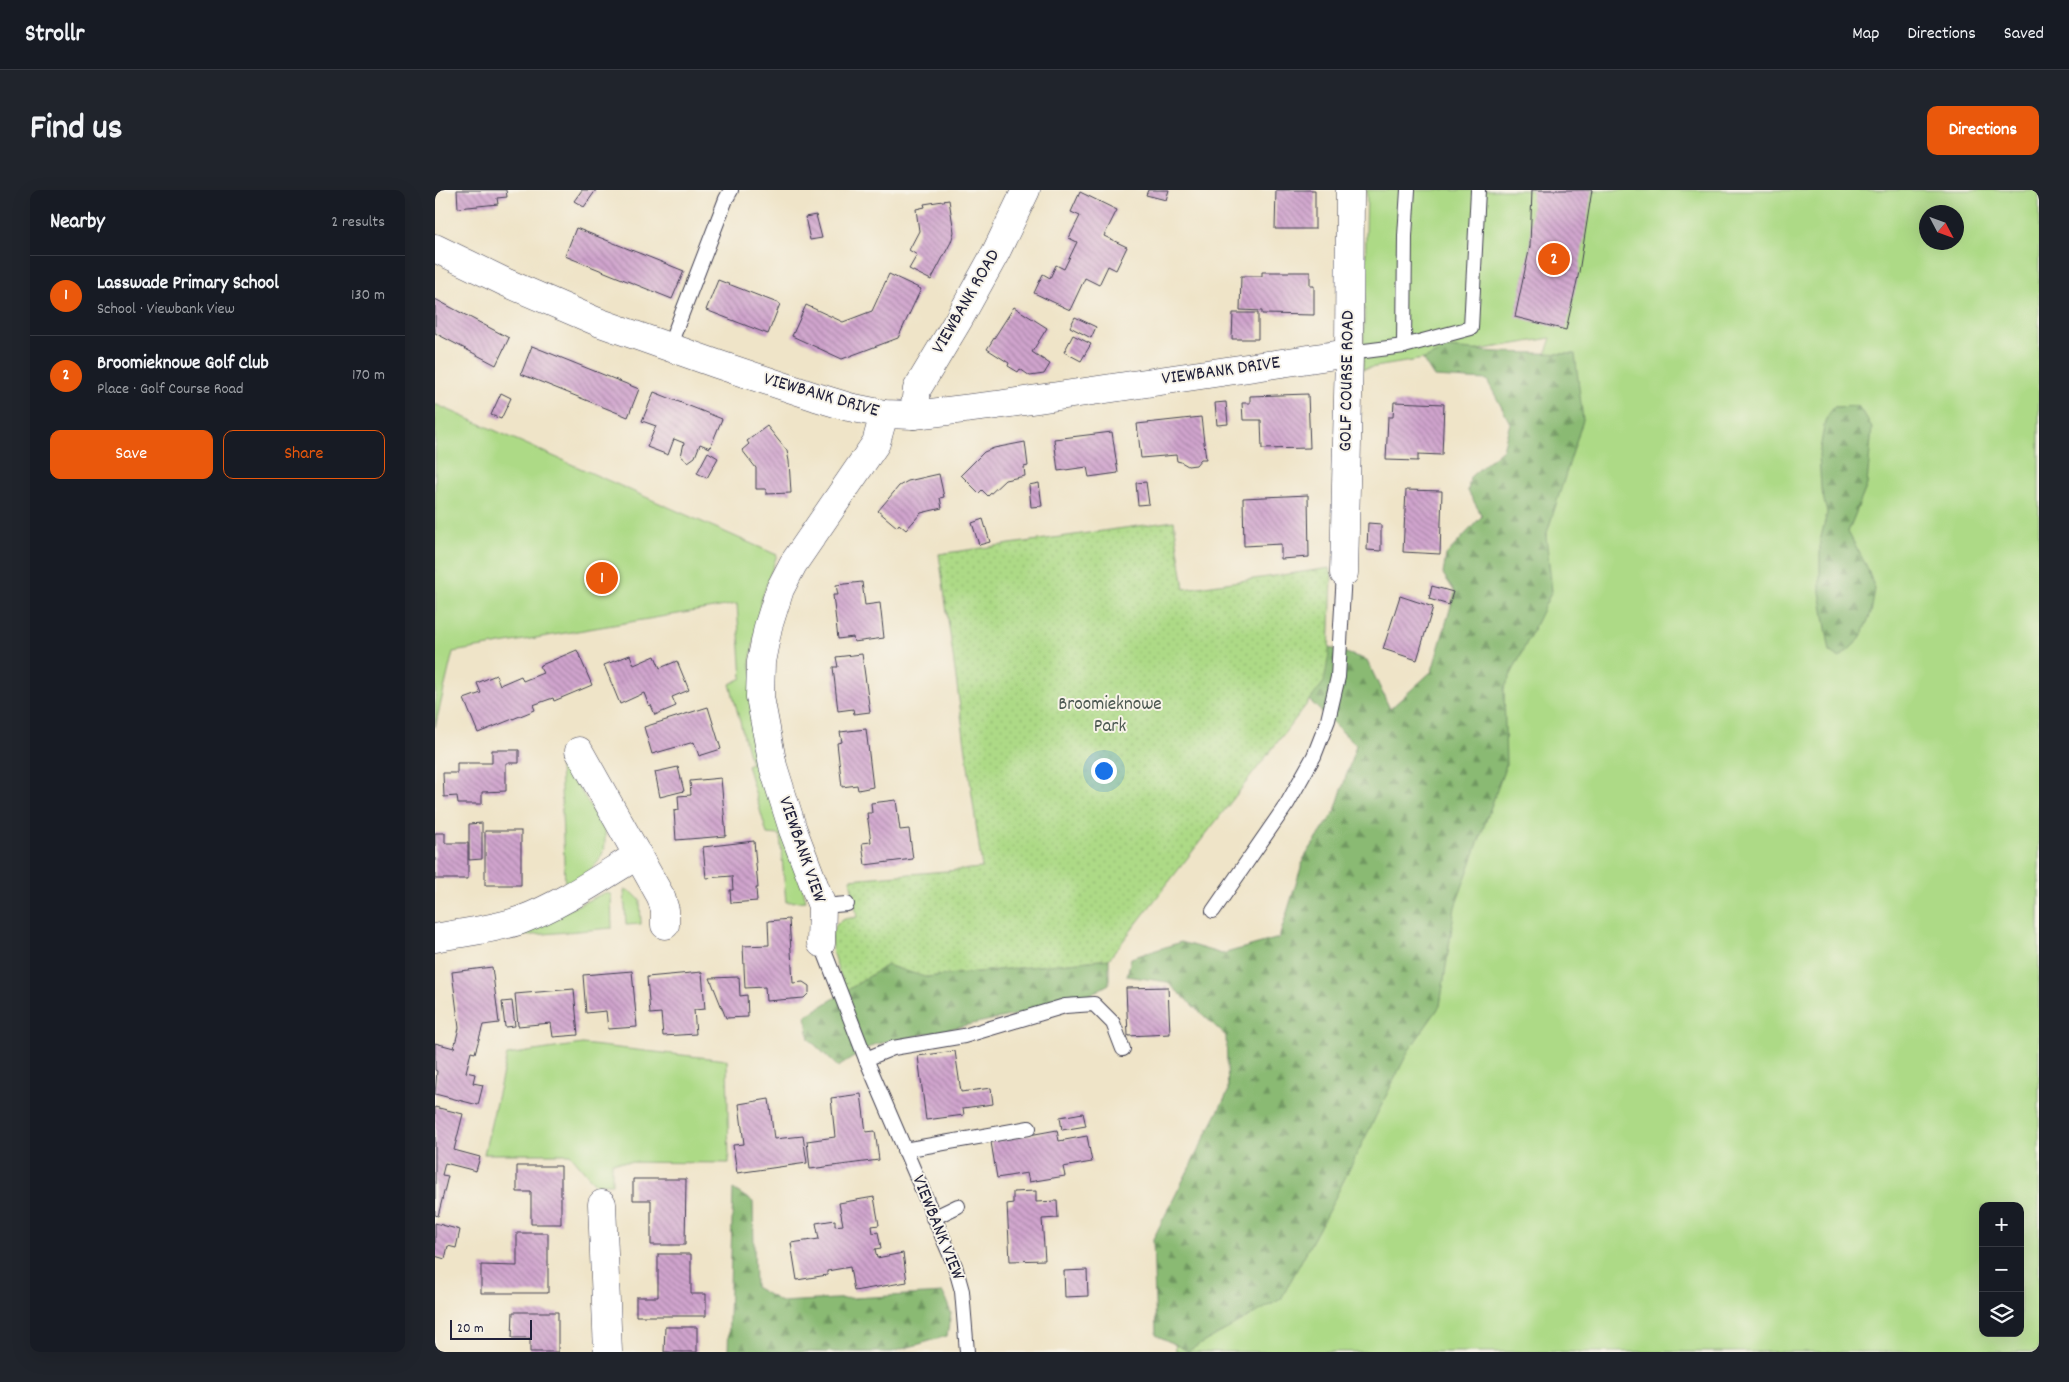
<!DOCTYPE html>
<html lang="en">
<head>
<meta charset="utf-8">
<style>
  :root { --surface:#171b24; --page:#20242c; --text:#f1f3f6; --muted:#9ea1a6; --line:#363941; --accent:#ea580c }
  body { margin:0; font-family:Dekko,sans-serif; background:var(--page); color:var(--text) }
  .controls { position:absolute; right:15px; bottom:15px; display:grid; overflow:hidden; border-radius:10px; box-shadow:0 5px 20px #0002 }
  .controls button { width:45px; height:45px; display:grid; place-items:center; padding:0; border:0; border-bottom:1px solid var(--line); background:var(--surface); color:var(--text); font:25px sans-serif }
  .compass { position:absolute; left:1484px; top:15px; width:45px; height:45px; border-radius:50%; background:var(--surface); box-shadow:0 5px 20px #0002; rotate:131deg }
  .scale { position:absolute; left:15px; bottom:12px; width:82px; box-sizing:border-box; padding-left:5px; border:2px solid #22223b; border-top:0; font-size:14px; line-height:18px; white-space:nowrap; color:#22223b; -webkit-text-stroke:4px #f7f3e8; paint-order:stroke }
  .you { position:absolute; left:668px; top:580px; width:18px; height:18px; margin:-12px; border:4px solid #fff; border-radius:50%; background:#1a73e8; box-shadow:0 0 0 8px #1a73e833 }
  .badge { display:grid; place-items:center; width:32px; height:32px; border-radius:50%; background:var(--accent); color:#fff; font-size:16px; font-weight:700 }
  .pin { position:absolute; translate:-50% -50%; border:2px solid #fff; box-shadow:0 1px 5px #0006 }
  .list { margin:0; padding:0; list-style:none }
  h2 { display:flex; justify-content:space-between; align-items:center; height:65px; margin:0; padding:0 20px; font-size:21px }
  h2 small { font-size:16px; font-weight:400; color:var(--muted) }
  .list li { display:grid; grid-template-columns:32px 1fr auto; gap:15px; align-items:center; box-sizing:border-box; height:80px; padding:0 20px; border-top:1px solid var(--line) }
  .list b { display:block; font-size:19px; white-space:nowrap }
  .list p { margin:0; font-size:16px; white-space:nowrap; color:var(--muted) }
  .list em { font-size:16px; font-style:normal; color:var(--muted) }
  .actions { display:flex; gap:10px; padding:15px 20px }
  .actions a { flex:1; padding:11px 0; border:1px solid var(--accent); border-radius:10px; text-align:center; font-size:18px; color:var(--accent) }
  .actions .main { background:var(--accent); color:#fff }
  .icon { flex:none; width:28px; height:28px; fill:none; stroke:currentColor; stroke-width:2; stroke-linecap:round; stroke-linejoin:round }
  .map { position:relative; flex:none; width:1604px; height:1162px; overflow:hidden; border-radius:10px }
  header { display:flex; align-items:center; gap:30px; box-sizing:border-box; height:70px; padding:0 25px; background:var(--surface); border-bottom:1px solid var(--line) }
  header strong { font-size:24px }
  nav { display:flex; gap:28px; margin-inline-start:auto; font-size:18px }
  .intro { display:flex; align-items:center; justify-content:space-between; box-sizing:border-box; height:120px; padding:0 30px }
  h1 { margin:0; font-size:35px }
  .button { padding:12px 22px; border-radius:10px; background:var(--accent); color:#fff; font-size:18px; font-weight:700 }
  main { display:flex; gap:30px; padding:0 30px }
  aside { flex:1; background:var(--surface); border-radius:10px; box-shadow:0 5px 20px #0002 }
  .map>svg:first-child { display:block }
  .grass { fill:#adda86; stroke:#687e60; fill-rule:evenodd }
  .forest { fill:url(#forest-firs); stroke:#566e57 }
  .park { fill:url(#park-dots); stroke:#687e60 }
  .building { fill:url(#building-back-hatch) }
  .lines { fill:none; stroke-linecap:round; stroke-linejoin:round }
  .lane-casing { stroke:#413f50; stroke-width:16 }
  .street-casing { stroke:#413f50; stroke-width:29 }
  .lane { stroke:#fff; stroke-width:14 }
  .street { stroke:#fff; stroke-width:28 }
  .labels { text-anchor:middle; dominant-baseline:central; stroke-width:4; stroke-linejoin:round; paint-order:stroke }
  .street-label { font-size:19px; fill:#22223b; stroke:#f7f3e8 }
  .park-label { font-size:19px; fill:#4c5952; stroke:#f7f3e8 }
</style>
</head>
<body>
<header>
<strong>Strollr</strong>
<nav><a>Map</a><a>Directions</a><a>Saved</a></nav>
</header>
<div class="intro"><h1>Find us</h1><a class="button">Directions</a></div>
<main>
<aside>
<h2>Nearby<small>2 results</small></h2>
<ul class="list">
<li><span class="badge">1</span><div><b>Lasswade Primary School</b><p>School · Viewbank View</p></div><em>130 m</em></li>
<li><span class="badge">2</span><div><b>Broomieknowe Golf Club</b><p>Place · Golf Course Road</p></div><em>170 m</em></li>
</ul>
<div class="actions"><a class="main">Save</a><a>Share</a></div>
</aside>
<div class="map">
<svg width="1604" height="1162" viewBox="0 0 1604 1162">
  <defs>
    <pattern id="forest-firs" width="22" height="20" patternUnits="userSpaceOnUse" patternTransform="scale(1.25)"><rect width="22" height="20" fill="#8aba73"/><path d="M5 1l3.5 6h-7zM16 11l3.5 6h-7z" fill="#709760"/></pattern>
    <pattern id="park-dots" width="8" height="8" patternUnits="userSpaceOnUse" patternTransform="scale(1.25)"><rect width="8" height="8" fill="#adda86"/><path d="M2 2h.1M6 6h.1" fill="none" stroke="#95bb75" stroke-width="1.8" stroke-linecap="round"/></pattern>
    <pattern id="building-back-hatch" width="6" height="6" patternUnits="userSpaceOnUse" patternTransform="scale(1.25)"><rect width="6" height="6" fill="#d0a4cd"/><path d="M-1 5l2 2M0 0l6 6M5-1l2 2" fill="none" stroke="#a885a8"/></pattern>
  </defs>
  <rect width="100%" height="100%" fill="#f7f3e8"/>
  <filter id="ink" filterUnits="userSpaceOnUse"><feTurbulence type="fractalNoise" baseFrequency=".02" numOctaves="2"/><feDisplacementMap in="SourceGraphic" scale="10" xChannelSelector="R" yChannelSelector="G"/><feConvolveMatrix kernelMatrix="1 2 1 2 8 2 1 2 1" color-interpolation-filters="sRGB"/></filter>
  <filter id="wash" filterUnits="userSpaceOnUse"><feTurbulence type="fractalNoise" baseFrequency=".0096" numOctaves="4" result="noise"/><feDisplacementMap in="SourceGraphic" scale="20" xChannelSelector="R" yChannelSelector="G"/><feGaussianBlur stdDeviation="1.12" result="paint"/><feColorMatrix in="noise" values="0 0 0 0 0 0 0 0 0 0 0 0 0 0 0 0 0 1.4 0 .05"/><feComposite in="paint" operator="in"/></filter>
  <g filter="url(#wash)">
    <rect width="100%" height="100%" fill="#efe4c8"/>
    <g class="grass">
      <path d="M932,0H1604V1162H741L729,1043L1000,487L1116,148L928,179ZM1492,22H1522V52H1492ZM1548,1016H1585V1143H1548Z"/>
      <path d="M0,214L342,365L326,411L315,473L371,711L351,712L345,645L332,644L312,575L316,573L295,494L307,488L302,414L18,462L0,537Z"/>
      <path d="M129,573L170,641C172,674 155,681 130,696L125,574Z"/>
      <path d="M189,700L198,703L205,710L206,734L191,735Z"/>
      <path d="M169,703H173L176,705L177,738L75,747Z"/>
      <path d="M147,854L292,870L294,973L177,972V994H160L135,964H49L72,865Z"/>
    </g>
    <g class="forest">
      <path d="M1011,158L1063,162L1140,164L1148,230L1111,346L1117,401L1069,499L1071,575L1020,717L1005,816L974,860L896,1016L846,1109L753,1161L721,1145L718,1049L793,902L791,846L732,792L692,786L696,768L746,752L787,764L844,748L869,668L900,621L921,555L871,507L887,455L932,470L955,519L997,481L1020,402L1008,384L1011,365L1047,326L1033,301L1035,287L1068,259L1075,233L1052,190L999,187L988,170Z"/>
      <path d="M1423,216L1437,237L1432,295L1413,342L1431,375L1440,399L1436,423L1425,449L1405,468L1395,462L1385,402V351L1392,323L1386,298L1384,265L1390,231L1398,217Z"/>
      <path d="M674,769V794L641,812L438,855L403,877L374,849L371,826L452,775L491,787Z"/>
      <path d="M298,999L318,1012L320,1097L346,1112L508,1103L516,1123L512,1146L457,1162H293Z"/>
    </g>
    <path class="park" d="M739,331L749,399L895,378L897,386L894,464L889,492L674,769L490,787L452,775L411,801C405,782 384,744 407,730C411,728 418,728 422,727L415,689L547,678L504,364Z"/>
    <g id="blocks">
      <g class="building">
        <path d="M22,0H71L72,7L62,8L63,14L23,18Z"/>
        <path d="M147,0H161L149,17L139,11Z"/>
        <path d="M713,0H734L731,10L711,5Z"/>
        <path d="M841,0H880V39H840Z"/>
        <path d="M1097,0H1157L1144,82L1131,140L1080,127L1095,56Z"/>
        <path d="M645,2L682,20L669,46L692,57L681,80L673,76L664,95L650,88L635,120L599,103L608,84L615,88L621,75L629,79L642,52L634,48L645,26L636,22Z"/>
        <path d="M514,10L519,42L516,52L496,90L474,79L482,65L474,60L484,41L481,19L490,17L489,14Z"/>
        <path d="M381,25L387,48L375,50L370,27Z"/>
        <path d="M141,38L249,81L237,109L130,66Z"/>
        <path d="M827,82H875V96H879V125L827,124V121L805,120L806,86H827Z"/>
        <path d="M454,84L486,99L463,148L407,169L357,146L371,115L408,132L437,121Z"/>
        <path d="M283,90L345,114L333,144L271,120Z"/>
        <path d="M0,109L74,148L61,175L0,143Z"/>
        <path d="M579,117L612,138L597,162L615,174L609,184L595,186L585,179L583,182L573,176L574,173L552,159Z"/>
        <path d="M798,123H823V149H797Z"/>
        <path d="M640,127L661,137L656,148L635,137Z"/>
        <path d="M638,145L656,154L646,171L629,162Z"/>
        <path d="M97,156L204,199L193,227L86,184Z"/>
        <path d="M219,202L287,229L275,258L265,254L260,267L253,272L246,266L249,253L239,249L233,265L212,257L221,236L207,231Z"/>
        <path d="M66,203L76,208L66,229L56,225Z"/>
        <path d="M873,204L875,258L827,259L826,230H808L807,213H815V206Z"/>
        <path d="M791,212L793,234L782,235L780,213Z"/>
        <path d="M959,212L1009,214L1007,265L983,264V271L951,270L953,227H958Z"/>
        <path d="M766,227L771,269H766L761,275L753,276L746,272L742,271L741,265L706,268L702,234Z"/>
        <path d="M332,236L352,261L354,271L356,303L331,304V299H321V278L307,260L314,254L312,251Z"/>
        <path d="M677,242L683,283L654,287L652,277L623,281L619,249Z"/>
        <path d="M590,252L593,276L589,277L590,286L570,290L553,306L547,300L544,303L526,285L549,262L559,258Z"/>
        <path d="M273,262L283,268L272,288L262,283Z"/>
        <path d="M504,284L509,307L505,308L507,318L486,323L471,340L464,334L462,337L443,321L464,296L473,291Z"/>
        <path d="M711,292L714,314L703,315L701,293Z"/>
        <path d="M604,293L607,316L596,317L594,295Z"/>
        <path d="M971,300L1007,301L1005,364L968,362Z"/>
        <path d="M873,305L874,367L846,369V354L809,356L808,308Z"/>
        <path d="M548,329L555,352L544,355L537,333Z"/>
        <path d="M933,333L946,334V361L932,360Z"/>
        <path d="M427,392L430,415L445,413L449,448L419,452L418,447L403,449L398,405H403L401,395Z"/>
        <path d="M997,396L1018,402L1014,415L994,409Z"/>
        <path d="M965,406L998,417L982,470L948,459Z"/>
        <path d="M142,460L157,495L119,511L118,508L98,515L100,520L43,543L29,509L46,503L42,493L61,485L65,495L86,486L88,491L108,483L104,476Z"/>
        <path d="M427,464L435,522L419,524L418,519L403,521L398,477H403L401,467Z"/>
        <path d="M195,465L199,475L220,466L225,478L242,471L254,500L237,507L241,516L220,525L216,515L214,516L209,503L185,514L169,475Z"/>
        <path d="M273,517L286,559L264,566L259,552L217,564L209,537Z"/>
        <path d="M431,539L438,597L423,600L422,595L407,597L402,553L407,552L405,542Z"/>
        <path d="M57,560H84V573H71V601L47,602V614H23L22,606L9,607L8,583H22V573H57Z"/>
        <path d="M243,577L249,601L225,607L220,582Z"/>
        <path d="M286,588L291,646L241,650L239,621L244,620L243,606L256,605L255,591Z"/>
        <path d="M461,610L465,640L474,639L478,669L430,675L427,653L436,652L432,623H437L436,613Z"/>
        <path d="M47,633V669L34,670V634Z"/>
        <rect x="50" y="641" width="36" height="54"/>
        <path d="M0,643H10V653H33V689H0Z"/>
        <path d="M319,651L323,698H321L322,711L296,713L295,700H298L297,686L271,688L268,657Z"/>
        <path d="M354,729L358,793L368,792L374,796V803L369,808L331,811L330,797L310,798L308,756L334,755L333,731Z"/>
        <path d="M57,777L64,833L48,835L40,863L36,862L31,882L40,884L38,893L48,895L43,915L0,904L2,881L0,880V853L19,858L24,838L17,782Z"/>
        <path d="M197,781L202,837L173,839L171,821L151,823L148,785Z"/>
        <path d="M267,782L270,819L259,820L261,844L228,846L226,823L215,824L212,787Z"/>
        <path d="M304,787L305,806L312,805L313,827L291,828L275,788Z"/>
        <path d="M733,797L735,844L693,846L691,798Z"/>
        <path d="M139,799L143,845L118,847L116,833L83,836L80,804Z"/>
        <path d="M77,811L80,836L70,837L67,812Z"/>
        <path d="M520,861L526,902L556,898L558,914L528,918L529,925L491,930L483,866Z"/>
        <path d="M426,904L431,942L440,941L444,970L375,979L372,951L400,947L396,908Z"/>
        <path d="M334,909L339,949L368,946L372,973L302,983L298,955L309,954L304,914Z"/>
        <path d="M0,917L28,924L19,960L45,967L41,981L10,973L7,985L13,986L3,1026L0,1025Z"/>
        <path d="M648,923L651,936L627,940L625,927Z"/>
        <path d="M622,940L624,951L652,946L657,972L628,977L630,986L594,992L592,983L562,988L556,952Z"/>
        <path d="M82,976H126V1034H96V1002H82Z"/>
        <path d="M198,989H251L250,1055H216V1010H198Z"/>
        <path d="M601,1001V1012L622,1011L623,1028L607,1029L610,1070L575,1071L572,1014L578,1013V1002Z"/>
        <path d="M439,1007L444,1035L437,1036L438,1043L443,1042L446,1058L440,1059L442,1068L468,1063L472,1092L419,1101L415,1077L392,1081V1085L362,1090L356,1053L384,1049L381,1033L400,1030V1036L408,1035L404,1013Z"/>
        <path d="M0,1033L25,1040L21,1058L13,1056L10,1069L0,1066Z"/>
        <path d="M82,1043H113V1103H46V1075L82,1076Z"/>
        <path d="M223,1064H256V1104H271V1126H201V1107H223Z"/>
        <path d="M652,1080L653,1106L630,1107L629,1081Z"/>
        <path d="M78,1122H123V1162H95V1148H77Z"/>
        <path d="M230,1137H262V1162H229Z"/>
      </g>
    </g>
  </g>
  <g filter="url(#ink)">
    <use href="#blocks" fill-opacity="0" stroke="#413f50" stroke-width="1"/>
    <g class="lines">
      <defs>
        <g id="lane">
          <path d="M969,156L970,46L973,0"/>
          <path d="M234,157L291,9L296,0"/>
          <path d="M914,163L969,156L1036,138L1043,0"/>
          <path d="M387,716L412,714"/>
          <path d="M778,721L852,614L879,566L893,530L903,487L909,383"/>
          <path d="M386,753L431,869L520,1076L527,1101L532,1162"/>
          <path d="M431,869L458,858L529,846L630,816L659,814L678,833L688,859"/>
          <path d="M469,960L594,938"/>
          <path d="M498,1028L523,1016"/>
        </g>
        <g id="street">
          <path d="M0,58L70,92L163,132L282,174L381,207L414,217L449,224L479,225L562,215L914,163"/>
          <path d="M479,225L482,199L524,129L561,62L591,0"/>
          <path d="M909,383L914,163L915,0"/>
          <path d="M144,561L226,707L230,720V735"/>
          <path d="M0,748C28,742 58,740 86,730C128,714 165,688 203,665"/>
          <path d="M386,753L387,716L358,640L338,576L325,507L326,472L333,437L345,399L358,374L441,253L449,224"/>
          <path d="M167,1014L173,1162"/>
        </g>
      </defs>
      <use href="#lane" class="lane-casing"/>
      <use href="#street" class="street-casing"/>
      <use href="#lane" class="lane"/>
      <use href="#street" class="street"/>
    </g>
  </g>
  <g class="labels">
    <g class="street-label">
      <text transform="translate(532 112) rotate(-60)">VIEWBANK ROAD</text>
      <text transform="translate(786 182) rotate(-8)">VIEWBANK DRIVE</text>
      <text transform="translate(913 191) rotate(-89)">GOLF COURSE ROAD</text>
      <text transform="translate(386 206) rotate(16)">VIEWBANK DRIVE</text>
      <text transform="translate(366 660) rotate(71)">VIEWBANK VIEW</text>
      <text transform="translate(502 1038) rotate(68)">VIEWBANK VIEW</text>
    </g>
    <g class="park-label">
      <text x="675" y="515">Broomieknowe<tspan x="675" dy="22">Park</tspan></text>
    </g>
  </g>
</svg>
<div class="controls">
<button>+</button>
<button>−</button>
<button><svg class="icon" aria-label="layers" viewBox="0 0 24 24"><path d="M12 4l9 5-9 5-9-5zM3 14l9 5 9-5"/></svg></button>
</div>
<svg class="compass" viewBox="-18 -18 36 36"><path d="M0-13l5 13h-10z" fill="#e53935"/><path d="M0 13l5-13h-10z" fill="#9ea1a6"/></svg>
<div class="scale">20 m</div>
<div class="you"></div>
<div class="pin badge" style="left:167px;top:388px">1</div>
<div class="pin badge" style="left:1119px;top:69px">2</div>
</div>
</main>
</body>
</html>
